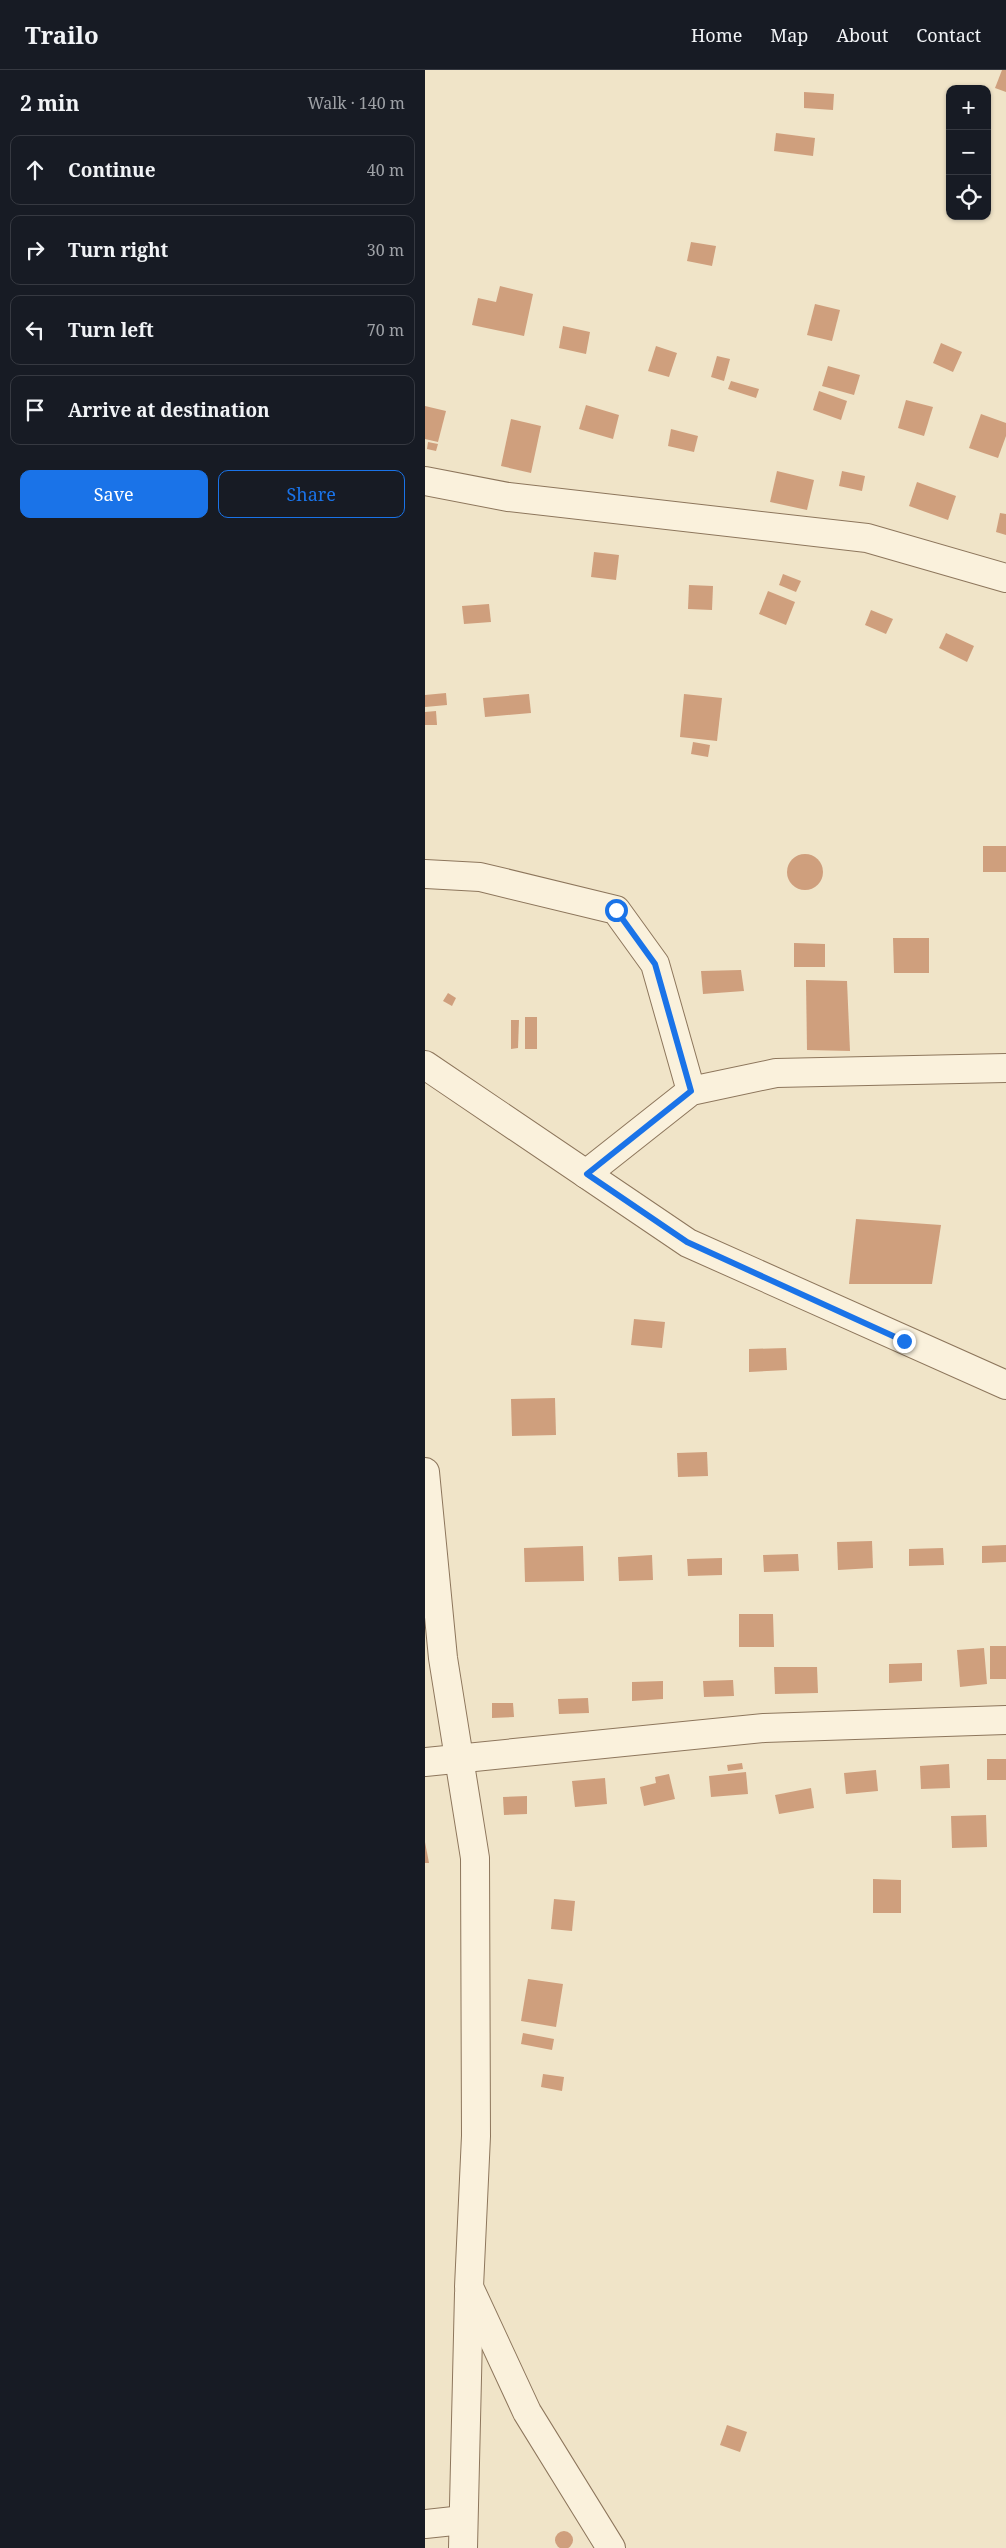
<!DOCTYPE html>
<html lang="en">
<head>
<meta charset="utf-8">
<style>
  :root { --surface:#171b24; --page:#20242c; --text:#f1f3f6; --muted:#9ea1a6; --line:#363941; --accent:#1a73e8 }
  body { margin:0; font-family:"Noto Serif",serif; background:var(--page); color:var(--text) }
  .controls { position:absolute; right:15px; top:15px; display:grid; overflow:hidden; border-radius:10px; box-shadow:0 1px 4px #0004 }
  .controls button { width:45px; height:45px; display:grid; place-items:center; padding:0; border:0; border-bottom:1px solid var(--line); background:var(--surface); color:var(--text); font:25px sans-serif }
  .stop { position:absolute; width:15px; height:15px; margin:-11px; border:4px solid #1a73e8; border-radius:50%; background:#fff }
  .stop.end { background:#1a73e8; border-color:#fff; box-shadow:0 1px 5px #0008 }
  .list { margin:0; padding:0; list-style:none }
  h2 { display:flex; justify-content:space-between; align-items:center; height:65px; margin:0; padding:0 20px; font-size:21px }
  h2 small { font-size:16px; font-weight:400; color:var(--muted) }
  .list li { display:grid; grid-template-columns:32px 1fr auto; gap:15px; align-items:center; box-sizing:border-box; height:70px; margin:0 10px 10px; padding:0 10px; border:1px solid var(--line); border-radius:10px }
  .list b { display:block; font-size:19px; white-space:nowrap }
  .list em { font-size:16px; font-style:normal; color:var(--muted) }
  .actions { display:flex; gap:10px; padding:15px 20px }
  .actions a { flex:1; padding:11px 0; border:1px solid var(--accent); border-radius:10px; text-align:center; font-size:18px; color:var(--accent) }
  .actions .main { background:var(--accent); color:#fff }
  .icon { flex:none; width:28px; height:28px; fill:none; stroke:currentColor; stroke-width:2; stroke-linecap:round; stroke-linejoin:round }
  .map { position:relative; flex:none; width:581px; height:2478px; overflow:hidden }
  header { display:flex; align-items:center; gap:30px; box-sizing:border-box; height:70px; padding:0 25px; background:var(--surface); border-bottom:1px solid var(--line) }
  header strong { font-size:24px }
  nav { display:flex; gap:28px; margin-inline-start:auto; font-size:18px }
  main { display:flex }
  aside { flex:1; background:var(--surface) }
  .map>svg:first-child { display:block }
  .building { fill:#cf9f7d }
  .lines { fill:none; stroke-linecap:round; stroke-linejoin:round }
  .minor-casing { stroke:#8d765c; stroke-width:30 }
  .minor { stroke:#faf1dc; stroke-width:28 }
  .route { stroke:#1a73e8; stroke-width:6 }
</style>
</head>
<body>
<header>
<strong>Trailo</strong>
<nav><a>Home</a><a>Map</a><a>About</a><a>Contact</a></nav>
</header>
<main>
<aside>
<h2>2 min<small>Walk · 140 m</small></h2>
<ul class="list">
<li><svg class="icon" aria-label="ahead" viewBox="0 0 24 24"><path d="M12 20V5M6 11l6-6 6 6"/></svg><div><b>Continue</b></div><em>40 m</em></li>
<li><svg class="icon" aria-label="right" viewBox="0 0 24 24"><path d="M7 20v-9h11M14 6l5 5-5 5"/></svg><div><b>Turn right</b></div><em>30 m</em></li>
<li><svg class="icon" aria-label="left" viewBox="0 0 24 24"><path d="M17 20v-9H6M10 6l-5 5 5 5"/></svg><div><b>Turn left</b></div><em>70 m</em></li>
<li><svg class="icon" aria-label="arrive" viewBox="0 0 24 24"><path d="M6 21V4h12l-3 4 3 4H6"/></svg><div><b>Arrive at destination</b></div></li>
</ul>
<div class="actions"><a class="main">Save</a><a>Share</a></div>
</aside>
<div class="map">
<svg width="581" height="2478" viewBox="0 0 581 2478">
  <rect width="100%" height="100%" fill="#f0e4c8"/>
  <g class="building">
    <path d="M577,0H581V22L570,18Z"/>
    <path d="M379,22L409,24L408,40L379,38Z"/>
    <path d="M351,63L390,68L388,86L349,81Z"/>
    <path d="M266,172L291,176L287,196L262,191Z"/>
    <path d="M75,216L108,224L99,266L47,255L53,228L71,232Z"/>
    <path d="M390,234L415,240L407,271L382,265Z"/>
    <path d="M138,256L165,262L161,284L134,278Z"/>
    <path d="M516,273L537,282L528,302L508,293Z"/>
    <path d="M231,276L252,283L244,307L223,301Z"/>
    <path d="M292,286L305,289L299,311L286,307Z"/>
    <path d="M403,296L435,305L429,325L397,316Z"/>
    <path d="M306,311L334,319L331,328L303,319Z"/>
    <path d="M394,321L422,331L416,350L388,340Z"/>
    <path d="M481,330L508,337L499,366L473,358Z"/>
    <path d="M161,335L194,345L188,369L154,359Z"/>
    <path d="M0,336L21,341L13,372L0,369Z"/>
    <path d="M556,344L581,353V366L573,388L544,378Z"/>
    <path d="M86,349L116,356L106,403L76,396Z"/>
    <path d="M246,359L273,366L269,382L243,376Z"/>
    <path d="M3,372L13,374L11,381L2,379Z"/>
    <path d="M352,401L389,410L382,440L345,432Z"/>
    <path d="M417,401L440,406L437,421L414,416Z"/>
    <path d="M492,412L531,426L523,450L484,436Z"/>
    <path d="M575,443L581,444V465L571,462Z"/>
    <path d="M169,482L194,485L191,510L166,507Z"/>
    <path d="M358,504L376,511L371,522L354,515Z"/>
    <path d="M264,515L288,516L287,540L263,539Z"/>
    <path d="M343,521L370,532L361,555L334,544Z"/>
    <path d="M64,534L66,552L39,554L37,536Z"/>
    <path d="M446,540L468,549L461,564L440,555Z"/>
    <path d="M521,563L549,576L542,592L514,578Z"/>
    <path d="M21,623L22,635L0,637V625Z"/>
    <path d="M104,624L106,643L60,647L58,628Z"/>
    <path d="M259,624L297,628L292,671L255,667Z"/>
    <path d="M11,641L12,655H0V642Z"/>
    <path d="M268,672L285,675L283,687L266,684Z"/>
    <rect x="558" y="776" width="23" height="26"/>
    <circle cx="380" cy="802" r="18"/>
    <path d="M468,868H504V903H469Z"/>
    <path d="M369,873L400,874V897H369Z"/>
    <path d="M316,900L319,921L278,924L276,901Z"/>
    <path d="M381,910L422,911L425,981L382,980Z"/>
    <path d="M23,923L31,928L27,936L18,931Z"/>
    <rect x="100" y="947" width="12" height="32"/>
    <path d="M86,950H94L93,978L86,979Z"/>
    <path d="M431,1149L516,1155L507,1214H424Z"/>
    <path d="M209,1249L240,1252L237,1278L206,1275Z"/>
    <path d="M361,1278L362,1300L324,1302V1279Z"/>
    <path d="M130,1328L131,1365L87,1366L86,1329Z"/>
    <path d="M282,1382L283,1406L253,1407L252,1383Z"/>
    <path d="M447,1471L448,1498L413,1500L412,1472Z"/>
    <path d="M581,1475V1492L557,1493V1476Z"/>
    <path d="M158,1476L159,1511L100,1512L99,1478Z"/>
    <path d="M518,1478L519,1495L484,1496V1479Z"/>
    <path d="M373,1484L374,1501L339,1502L338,1485Z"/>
    <path d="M227,1485L228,1510L194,1511L193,1487Z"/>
    <path d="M297,1488V1505L263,1506L262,1489Z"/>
    <path d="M314,1544H348L349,1577H314Z"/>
    <rect x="565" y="1576" width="16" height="33"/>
    <path d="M559,1578L562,1614L535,1617L532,1580Z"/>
    <path d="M497,1593V1611L464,1613V1594Z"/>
    <path d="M349,1597H392L393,1623L350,1624Z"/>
    <path d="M308,1610L309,1626L279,1627L278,1611Z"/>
    <path d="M238,1611V1629L207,1631V1612Z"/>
    <path d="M163,1628L164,1643L134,1644L133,1629Z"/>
    <path d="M67,1633H88L89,1647L67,1648Z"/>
    <rect x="562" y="1689" width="19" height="21"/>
    <path d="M317,1693L318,1699L303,1701L302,1695Z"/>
    <path d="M524,1694L525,1718L496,1719L495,1696Z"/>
    <path d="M451,1700L453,1721L421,1724L419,1703Z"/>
    <path d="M321,1702L323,1724L286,1727L284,1706Z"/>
    <path d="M244,1704L250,1729L219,1736L215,1717L231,1713L230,1707Z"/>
    <path d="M180,1708L182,1734L150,1737L147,1711Z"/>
    <path d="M386,1718L389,1738L354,1744L350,1725Z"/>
    <path d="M102,1726V1744L79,1745L78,1727Z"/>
    <path d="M561,1745L562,1777L527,1778L526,1746Z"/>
    <path d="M0,1772L4,1793H0Z"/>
    <path d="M448,1809L476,1810V1843H448Z"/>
    <path d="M129,1829L150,1831L147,1861L126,1859Z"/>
    <path d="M103,1909L138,1914L131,1957L96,1951Z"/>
    <path d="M98,1963L129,1969L127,1980L96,1974Z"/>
    <path d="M118,2004L139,2007L137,2021L116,2017Z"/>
    <path d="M302,2355L322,2362L315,2382L295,2375Z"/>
    <circle cx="139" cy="2470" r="9"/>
  </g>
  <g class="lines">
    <defs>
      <g id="minor">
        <path d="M0,411L83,427L442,468L581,508"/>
        <path d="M0,804L55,807L191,840L230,894L266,1021"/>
        <path d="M0,995L263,1173L581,1315"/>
        <path d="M161,1104L266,1021L351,1003L581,998"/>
        <path d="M0,1402L18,1588L50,1788L51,2066L44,2217L102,2342L186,2478"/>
        <path d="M0,1692L339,1658L581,1650"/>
        <path d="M0,2454L38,2450"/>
        <path d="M38,2478L44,2223"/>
      </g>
    </defs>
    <use href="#minor" class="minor-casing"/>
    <use href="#minor" class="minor"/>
  </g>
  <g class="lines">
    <path class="route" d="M191,840L230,894L266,1021L162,1104L262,1172L479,1271"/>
  </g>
</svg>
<div class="controls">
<button>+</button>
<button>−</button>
<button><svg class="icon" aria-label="locate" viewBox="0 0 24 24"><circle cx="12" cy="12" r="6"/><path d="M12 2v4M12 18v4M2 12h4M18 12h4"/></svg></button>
</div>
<div class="stop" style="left:191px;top:840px"></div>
<div class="stop end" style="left:479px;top:1271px"></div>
</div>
</main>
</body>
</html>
